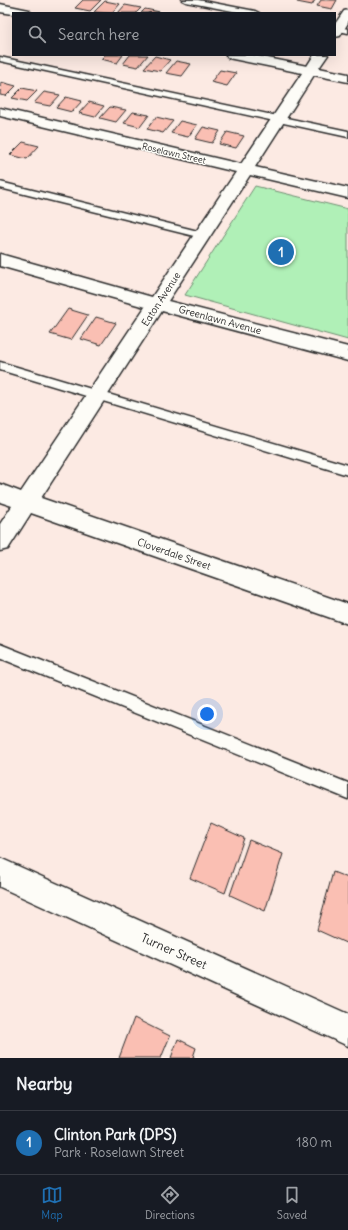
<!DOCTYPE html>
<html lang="en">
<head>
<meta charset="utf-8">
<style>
  :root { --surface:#171b24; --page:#20242c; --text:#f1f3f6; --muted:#9ea1a6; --line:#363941; --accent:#1f6fb2 }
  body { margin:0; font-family:Delius,sans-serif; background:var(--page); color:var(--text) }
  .you { position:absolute; left:207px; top:714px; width:14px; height:14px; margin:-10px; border:3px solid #fff; border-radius:50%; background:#1a73e8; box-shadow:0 0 0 6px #1a73e833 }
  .badge { display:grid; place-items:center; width:26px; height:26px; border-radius:50%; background:var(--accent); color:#fff; font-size:13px; font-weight:700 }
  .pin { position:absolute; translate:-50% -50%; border:2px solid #fff; box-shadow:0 1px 4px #0006 }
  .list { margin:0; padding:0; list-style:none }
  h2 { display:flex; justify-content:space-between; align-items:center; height:52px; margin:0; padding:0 16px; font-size:17px }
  h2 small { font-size:13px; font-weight:400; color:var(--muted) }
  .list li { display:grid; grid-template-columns:26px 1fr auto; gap:12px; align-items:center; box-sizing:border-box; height:64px; padding:0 16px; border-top:1px solid var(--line) }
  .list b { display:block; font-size:15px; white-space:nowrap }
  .list p { margin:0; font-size:13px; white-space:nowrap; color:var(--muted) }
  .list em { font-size:13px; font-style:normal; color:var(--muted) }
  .icon { flex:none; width:22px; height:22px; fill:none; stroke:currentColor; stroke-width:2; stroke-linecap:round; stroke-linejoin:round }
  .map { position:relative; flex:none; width:348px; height:1058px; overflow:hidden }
  .search { position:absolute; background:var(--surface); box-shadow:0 4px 16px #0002; left:12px; right:12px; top:12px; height:44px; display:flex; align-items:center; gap:10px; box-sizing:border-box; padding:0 14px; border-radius:0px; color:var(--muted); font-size:15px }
  .sheet { height:116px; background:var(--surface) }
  nav { display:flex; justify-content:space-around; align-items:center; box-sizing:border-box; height:56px; border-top:1px solid var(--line); background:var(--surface); font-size:11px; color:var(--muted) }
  nav a { display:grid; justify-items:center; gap:2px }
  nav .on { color:var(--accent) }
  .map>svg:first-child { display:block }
  .green { fill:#b0f0b7; stroke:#6e8e71 }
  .building { fill:#fabfb3; stroke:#2b2b2b }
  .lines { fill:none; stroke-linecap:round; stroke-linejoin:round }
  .lane-casing { stroke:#2b2b2b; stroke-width:3 }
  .street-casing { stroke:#2b2b2b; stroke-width:3 }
  .lane { fill:#fdfcf7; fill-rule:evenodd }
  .street { fill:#fdfcf7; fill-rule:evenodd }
  .labels { text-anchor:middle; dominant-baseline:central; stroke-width:3; stroke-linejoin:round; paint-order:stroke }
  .far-street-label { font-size:9px; fill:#2b2b2b; stroke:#fdfcf7 }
  .street-label { font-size:10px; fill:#2b2b2b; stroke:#fdfcf7 }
  .near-street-label { font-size:12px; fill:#2b2b2b; stroke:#fdfcf7 }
</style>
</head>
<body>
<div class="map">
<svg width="348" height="1058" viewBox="0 0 348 1058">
  <rect width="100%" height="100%" fill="#fceae3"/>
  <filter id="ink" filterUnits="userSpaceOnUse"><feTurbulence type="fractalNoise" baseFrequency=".025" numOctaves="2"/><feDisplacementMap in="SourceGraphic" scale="8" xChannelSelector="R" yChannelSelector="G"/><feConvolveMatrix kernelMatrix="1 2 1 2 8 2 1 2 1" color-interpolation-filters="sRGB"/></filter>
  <g filter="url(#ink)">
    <path class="green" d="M255,186L348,209V340L185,295Z"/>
    <g class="building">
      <path d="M83,0H101L90,11L75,8Z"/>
      <path d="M298,0H315L312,5L297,2Z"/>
      <path d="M321,0H337L332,9L317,6Z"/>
      <path d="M105,1L120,4L112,13L94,12Z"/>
      <path d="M125,5L141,8L136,13H118Z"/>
      <path d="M145,9L160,12L141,13Z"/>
      <path d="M105,55H123L117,63L101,59Z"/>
      <path d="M130,55H148L138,67L123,64Z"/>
      <path d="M155,56L170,60L160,71L144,68Z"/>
      <path d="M176,61L191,64L182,76L166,73Z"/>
      <path d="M220,70L236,73L227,86L211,82Z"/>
      <path d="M1,82L16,86L6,96L0,95Z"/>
      <path d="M22,88L37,91L27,101L12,98Z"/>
      <path d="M44,92L60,95L50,106L34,103Z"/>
      <path d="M66,97L82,101L72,112L56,108Z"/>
      <path d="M89,102L104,106L95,117L79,113Z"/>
      <path d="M110,107L126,110L116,122L100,118Z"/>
      <path d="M133,112L149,115L140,127L124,123Z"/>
      <path d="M156,117L173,121L163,133L147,129Z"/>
      <path d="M180,121L197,125L188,137L171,133Z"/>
      <path d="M203,127L220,131L212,143L195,139Z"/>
      <path d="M227,132L244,136L236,148L219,144Z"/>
      <path d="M23,142L39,146L27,159L10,155Z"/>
      <path d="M68,309L88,315L71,340L50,334Z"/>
      <path d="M96,317L116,323L101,345L81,339Z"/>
      <path d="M211,823L244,838L225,893L190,878Z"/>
      <path d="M249,840L283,854L265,911L230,895Z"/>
      <path d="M333,872L348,878V944L317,930Z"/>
      <path d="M134,1018L170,1036L161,1058H119Z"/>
      <path d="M178,1039L196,1048L193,1057L195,1058H171Z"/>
    </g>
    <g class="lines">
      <defs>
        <g id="lane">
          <path d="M182,0H198L255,11L259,13H243L186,2Z"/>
          <path d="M335,26L348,29V33L335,30Z"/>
          <path d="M0,57L348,131V137L0,61Z"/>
          <path d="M0,182L202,232L207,235L202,238L0,188Z"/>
          <path d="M0,362L348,465V475L0,370Z"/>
          <path d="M0,644L348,783V799L0,658Z"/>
        </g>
        <g id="street">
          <path d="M0,4L29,10L31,13H13V14L0,12Z"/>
          <path d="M348,10V23L340,36L335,37V24L344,11Z"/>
          <path d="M226,55H253L307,66L314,55H328L319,68L348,74V82L314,75L255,167L348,188V198L250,175L168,301L348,347V361L162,311L41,498L348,604V624L31,513L8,549L0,551V524L12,506L0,502V484L21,492L145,307L0,266V254L152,297L236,172L0,116V108L241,164L302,73L233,59L228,58Z"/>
          <path d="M0,858L348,1014V1046L0,887Z"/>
        </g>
      </defs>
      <use href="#lane" class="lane-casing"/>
      <use href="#street" class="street-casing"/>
      <use href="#lane" class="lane"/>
      <use href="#street" class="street"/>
    </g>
  </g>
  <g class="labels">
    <g class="far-street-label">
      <text transform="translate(174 153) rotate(13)">Roselawn Street</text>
    </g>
    <g class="street-label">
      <text transform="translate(161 299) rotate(-57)">Eaton Avenue</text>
      <text transform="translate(220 320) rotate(15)">Greenlawn Avenue</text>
      <text transform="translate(174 554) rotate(19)">Cloverdale Street</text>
    </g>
    <g class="near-street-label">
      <text transform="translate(174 951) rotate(24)">Turner Street</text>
    </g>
  </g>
</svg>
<div class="you"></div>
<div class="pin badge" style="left:281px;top:252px">1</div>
<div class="search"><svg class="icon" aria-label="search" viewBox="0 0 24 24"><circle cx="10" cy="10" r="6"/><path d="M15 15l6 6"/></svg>Search here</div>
</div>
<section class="sheet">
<h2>Nearby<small></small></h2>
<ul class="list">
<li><span class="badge">1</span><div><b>Clinton Park (DPS)</b><p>Park · Roselawn Street</p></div><em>180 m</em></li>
</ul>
</section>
<nav>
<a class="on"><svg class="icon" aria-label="map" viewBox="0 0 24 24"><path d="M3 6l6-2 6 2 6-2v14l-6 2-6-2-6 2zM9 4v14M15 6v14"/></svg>Map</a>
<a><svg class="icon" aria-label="directions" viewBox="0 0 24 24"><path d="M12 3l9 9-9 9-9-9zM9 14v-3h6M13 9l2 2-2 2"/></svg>Directions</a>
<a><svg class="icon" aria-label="saved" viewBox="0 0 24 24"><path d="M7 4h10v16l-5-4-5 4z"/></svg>Saved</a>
</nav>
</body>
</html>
